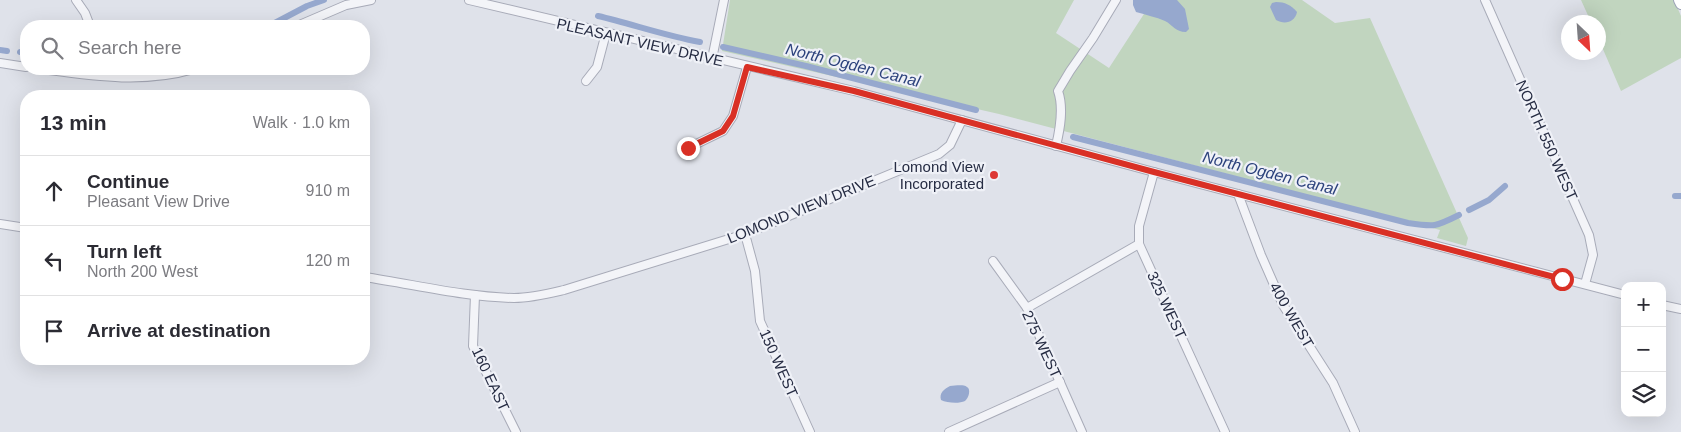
<!DOCTYPE html>
<html lang="en">
<head>
<meta charset="utf-8">
<style>
  :root { --surface:#fff; --page:#f2f2f3; --text:#2b2b33; --muted:#7c7c81; --line:#e1e1e2 }
  body { margin:0; font-family:Arial,sans-serif; background:var(--page); color:var(--text) }
  .controls { position:absolute; right:15px; bottom:15px; display:grid; overflow:hidden; border-radius:10px; box-shadow:0 5px 20px #0002 }
  .controls button { width:45px; height:45px; display:grid; place-items:center; padding:0; border:0; border-bottom:1px solid var(--line); background:var(--surface); color:var(--text); font:25px sans-serif }
  .compass { position:absolute; left:1561px; top:15px; width:45px; height:45px; border-radius:50%; background:var(--surface); box-shadow:0 5px 20px #0002; rotate:155deg }
  .stop { position:absolute; width:15px; height:15px; margin:-11px; border:4px solid #d93025; border-radius:50%; background:#fff }
  .stop.end { background:#d93025; border-color:#fff; box-shadow:0 1px 5px #0008 }
  .list { margin:0; padding:0; list-style:none }
  h2 { display:flex; justify-content:space-between; align-items:center; height:65px; margin:0; padding:0 20px; font-size:21px }
  h2 small { font-size:16px; font-weight:400; color:var(--muted) }
  .list li { display:grid; grid-template-columns:32px 1fr auto; gap:15px; align-items:center; box-sizing:border-box; height:70px; padding:0 20px; border-top:1px solid var(--line) }
  .list b { display:block; font-size:19px; white-space:nowrap }
  .list p { margin:0; font-size:16px; white-space:nowrap; color:var(--muted) }
  .list em { font-size:16px; font-style:normal; color:var(--muted) }
  .icon { flex:none; width:28px; height:28px; fill:none; stroke:currentColor; stroke-width:2; stroke-linecap:round; stroke-linejoin:round }
  .map { position:relative; flex:none; width:1681px; height:432px; overflow:hidden }
  .search { position:absolute; background:var(--surface); box-shadow:0 5px 20px #0002; left:20px; top:20px; width:350px; height:55px; display:flex; align-items:center; gap:12px; box-sizing:border-box; padding:0 18px; border-radius:20px; color:var(--muted); font-size:19px }
  .panel { position:absolute; background:var(--surface); box-shadow:0 5px 20px #0002; left:20px; top:90px; width:350px; height:275px; border-radius:20px }
  .map>svg:first-child { display:block }
  .green { fill:#c1d5bf }
  .water { fill:#96a8ce }
  .lines { fill:none; stroke-linecap:round; stroke-linejoin:round }
  .canal { stroke:#96a8ce; stroke-width:6 }
  .minor-casing { stroke:#a8abb8; stroke-width:10 }
  .major-casing { stroke:#9da3b7; stroke-width:12 }
  .minor { stroke:#f3f4f8; stroke-width:8 }
  .major { stroke:#fff; stroke-width:10 }
  .route { stroke:#d93025; stroke-width:6 }
  .poi-dot { fill:#dd3936; stroke:#eff1f7; stroke-width:2 }
  .labels { text-anchor:middle; dominant-baseline:central; stroke-width:4.5; stroke-linejoin:round; paint-order:stroke }
  .street-label { font-size:15px; fill:#262c43; stroke:#eff1f7 }
  .poi-label { font-size:15px; fill:#262c43; stroke:#eff1f7; text-anchor:end }
  .water-label { font-size:16px; font-style:italic; fill:#2c427c; stroke:#eff1f7 }
</style>
</head>
<body>
<div class="map">
<svg width="1681" height="432" viewBox="0 0 1681 432">
  <rect width="100%" height="100%" fill="#dfe2ea"/>
  <g class="green">
    <path d="M730,0H1074L1056,33L1109,68L1153,0H1302L1335,23L1370,18L1468,238L1466,246L1437,238L1440,230L999,114L722,51Z"/>
    <path d="M1581,0H1674L1681,16V58L1621,91L1599,40L1598,22H1591Z"/>
  </g>
  <g class="water">
    <path d="M1133,0H1177L1185,9L1189,29L1186,32C1175,32 1173,25 1165,21C1156,17 1146,15 1136,12L1133,5Z"/>
    <path d="M1276,2C1285,2 1291,5 1297,12C1295,22 1285,25 1276,20L1270,7L1272,3Z"/>
    <path d="M950,386C955,386 963,384 967,387C971,389 969,398 965,401C959,404 947,403 941,400C939,393 944,389 950,386Z"/>
  </g>
  <g class="lines">
    <g class="canal">
      <path d="M598,16C632,24 666,36 700,42"/>
      <path d="M269,26L307,6L324,0"/>
      <path d="M723,47L806,66L976,110"/>
      <path d="M0,50L7,51"/>
      <path d="M20,52L26,53"/>
      <path d="M1073,137L1408,223C1435,227 1435,227 1459,215"/>
      <path d="M1675,196H1681"/>
      <path d="M1469,210L1489,200L1505,186"/>
    </g>
    <defs>
      <g id="minor">
        <path d="M76,0L85,13L90,26"/>
        <path d="M469,0L854,91L1154,172L1625,295"/>
        <path d="M1485,0L1589,235L1593,255L1585,284"/>
        <path d="M297,26L346,5L371,0"/>
        <path d="M712,59L724,0"/>
        <path d="M0,63L26,67"/>
        <path d="M41,69C93,76 143,84 194,69"/>
        <path d="M586,81L597,67L606,33"/>
        <path d="M1056,146C1060,129 1064,108 1058,91L1070,71L1093,38L1116,0"/>
        <path d="M688,148L723,131L733,116L747,67"/>
        <path d="M1154,172L1139,226V244L1225,432"/>
        <path d="M1238,194L1261,255L1283,305L1333,383L1355,432"/>
        <path d="M0,224L26,228"/>
        <path d="M745,234L755,271L760,321L810,432"/>
        <path d="M993,261L1027,308L1082,432"/>
        <path d="M364,277C413,284 464,297 514,298C531,298 547,294 564,290L745,234L939,154L950,145L962,120"/>
        <path d="M475,295L473,346L516,432"/>
        <path d="M1662,305L1681,309"/>
        <path d="M1027,308L1139,244"/>
        <path d="M949,432L1060,382"/>
      </g>
      <path id="major" d="M1679,0L1681,4"/>
    </defs>
    <use href="#minor" class="minor-casing"/>
    <use href="#major" class="major-casing"/>
    <use href="#minor" class="minor"/>
    <use href="#major" class="major"/>
  </g>
  <g class="lines">
    <path class="route" d="M688,148L723,131L733,116L747,67L854,91L1154,172L1562,279"/>
  </g>
  <circle class="poi-dot" cx="994" cy="175" r="5"/>
  <g class="labels">
    <g class="street-label">
      <text transform="translate(640 42) rotate(13)">PLEASANT VIEW DRIVE</text>
      <text transform="translate(1547 140) rotate(66)">NORTH 550 WEST</text>
      <text transform="translate(801 209) rotate(-22)">LOMOND VIEW DRIVE</text>
      <text transform="translate(1167 305) rotate(65)">325 WEST</text>
      <text transform="translate(1292 315) rotate(60)">400 WEST</text>
      <text transform="translate(1042 344) rotate(65)">275 WEST</text>
      <text transform="translate(779 363) rotate(66)">150 WEST</text>
      <text transform="translate(491 379) rotate(65)">160 EAST</text>
    </g>
    <g class="poi-label">
      <text x="984" y="166">Lomond View<tspan x="984" dy="17">Incorporated</tspan></text>
    </g>
    <g class="water-label">
      <text transform="translate(853 65) rotate(14)">North Ogden Canal</text>
      <text transform="translate(1270 173) rotate(14)">North Ogden Canal</text>
    </g>
  </g>
</svg>
<div class="controls">
<button>+</button>
<button>−</button>
<button><svg class="icon" aria-label="layers" viewBox="0 0 24 24"><path d="M12 4l9 5-9 5-9-5zM3 14l9 5 9-5"/></svg></button>
</div>
<svg class="compass" viewBox="-18 -18 36 36"><path d="M0-13l5 13h-10z" fill="#e53935"/><path d="M0 13l5-13h-10z" fill="#7c7c81"/></svg>
<div class="stop" style="left:1562px;top:279px"></div>
<div class="stop end" style="left:688px;top:148px"></div>
<div class="search"><svg class="icon" aria-label="search" viewBox="0 0 24 24"><circle cx="10" cy="10" r="6"/><path d="M15 15l6 6"/></svg>Search here</div>
<section class="panel">
<h2>13 min<small>Walk · 1.0 km</small></h2>
<ul class="list">
<li><svg class="icon" aria-label="ahead" viewBox="0 0 24 24"><path d="M12 20V5M6 11l6-6 6 6"/></svg><div><b>Continue</b><p>Pleasant View Drive</p></div><em>910 m</em></li>
<li><svg class="icon" aria-label="left" viewBox="0 0 24 24"><path d="M17 20v-9H6M10 6l-5 5 5 5"/></svg><div><b>Turn left</b><p>North 200 West</p></div><em>120 m</em></li>
<li><svg class="icon" aria-label="arrive" viewBox="0 0 24 24"><path d="M6 21V4h12l-3 4 3 4H6"/></svg><div><b>Arrive at destination</b></div></li>
</ul>
</section>
</div>
</body>
</html>
